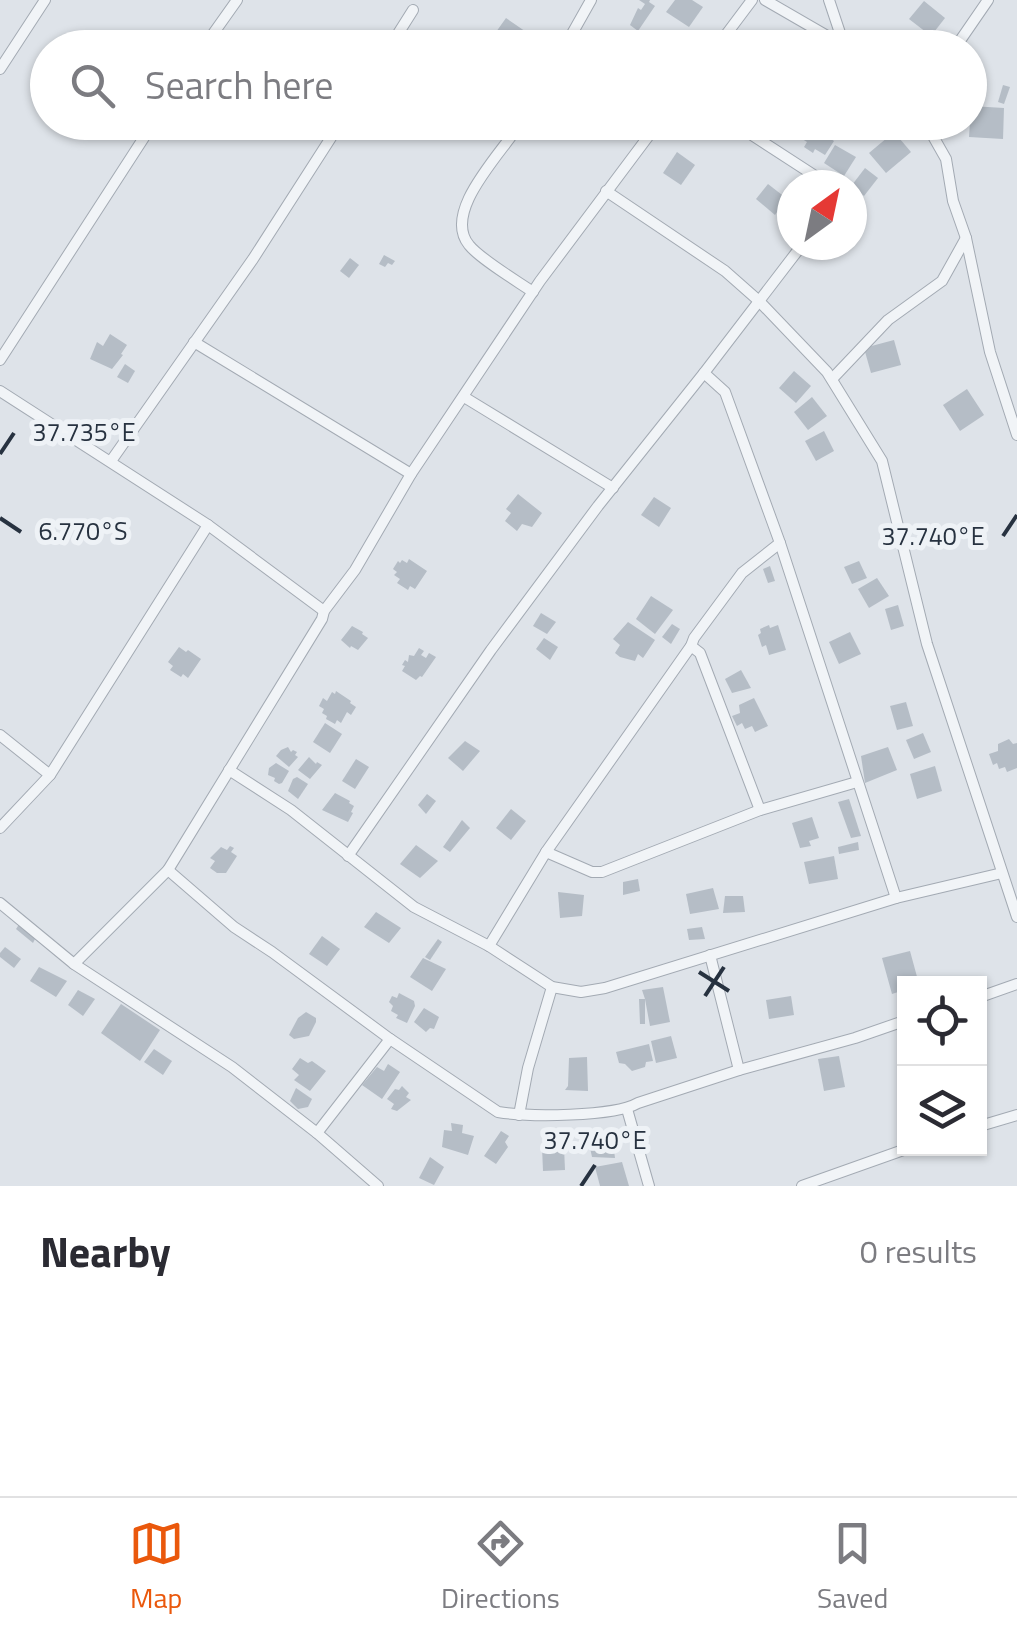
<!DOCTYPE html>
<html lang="en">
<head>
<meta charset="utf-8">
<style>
  :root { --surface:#fff; --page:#f7f7f7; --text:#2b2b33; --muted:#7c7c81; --line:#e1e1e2; --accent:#ea580c }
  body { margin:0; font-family:"Titillium Web",sans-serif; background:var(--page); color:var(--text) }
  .controls { position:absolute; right:30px; bottom:30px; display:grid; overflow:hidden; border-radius:0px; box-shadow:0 2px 8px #0004 }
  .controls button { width:90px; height:90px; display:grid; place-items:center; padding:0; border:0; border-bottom:2px solid var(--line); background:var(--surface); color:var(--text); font:50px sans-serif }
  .compass { position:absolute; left:777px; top:170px; width:90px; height:90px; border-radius:50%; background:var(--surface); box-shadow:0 2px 8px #0004; rotate:33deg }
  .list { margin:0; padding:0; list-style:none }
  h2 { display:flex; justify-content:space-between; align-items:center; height:130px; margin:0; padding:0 40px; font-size:42px }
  h2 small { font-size:32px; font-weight:400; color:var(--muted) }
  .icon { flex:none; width:55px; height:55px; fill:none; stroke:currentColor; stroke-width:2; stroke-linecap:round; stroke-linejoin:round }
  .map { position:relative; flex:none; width:1017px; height:1186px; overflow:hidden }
  .search { position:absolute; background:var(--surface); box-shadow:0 2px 8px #0004; left:30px; right:30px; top:30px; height:110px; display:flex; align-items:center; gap:25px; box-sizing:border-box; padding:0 35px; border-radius:55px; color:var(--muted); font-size:38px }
  .sheet { height:310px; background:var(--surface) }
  nav { display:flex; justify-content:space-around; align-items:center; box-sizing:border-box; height:140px; border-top:2px solid var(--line); background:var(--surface); font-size:28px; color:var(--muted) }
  nav a { display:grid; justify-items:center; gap:5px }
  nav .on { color:var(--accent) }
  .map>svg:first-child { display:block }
  .building { fill:#b5bdc6 }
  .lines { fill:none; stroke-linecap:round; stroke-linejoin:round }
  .street-casing { stroke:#a3aab3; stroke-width:12 }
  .street { stroke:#f1f4f7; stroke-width:10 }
  .ticks { fill:none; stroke:#273240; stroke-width:4 }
  .ticks-label { font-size:25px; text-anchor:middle; fill:#273240; stroke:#eef2f6; stroke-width:10; stroke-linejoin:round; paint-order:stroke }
</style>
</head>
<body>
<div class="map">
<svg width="1017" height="1186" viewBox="0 0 1017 1186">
  <rect width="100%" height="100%" fill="#dee3e9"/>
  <g class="building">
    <path d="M639,0H650L649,2L655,6L638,31L630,25L638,8L641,10L645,4Z"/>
    <path d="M675,0H692L703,7L689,27L666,12Z"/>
    <path d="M924,1L945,18L931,36L909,19Z"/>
    <path d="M506,18L535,38L529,48H506L501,44L505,38L496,32Z"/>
    <path d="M234,33L252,45L251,48H222Z"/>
    <path d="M1003,85L1010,87L1004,104L998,102Z"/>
    <path d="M971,106L1004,108L1003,139L969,137Z"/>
    <path d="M765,122H790L784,133L779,130L781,127L778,125L775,129Z"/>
    <path d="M809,122H813L811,126L834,141L825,155L815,149L813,153L804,147L807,142L799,137Z"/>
    <path d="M894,132L911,152L886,173L869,153Z"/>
    <path d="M835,145L856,157L844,176L824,163Z"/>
    <path d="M677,152L695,165L681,185L663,173Z"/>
    <path d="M865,168L878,178L864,196L852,185Z"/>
    <path d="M768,184L786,198L775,215L756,199Z"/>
    <path d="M384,255L395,261L392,265L388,263L385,267L379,264Z"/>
    <path d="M350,258L359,265L349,278L340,271Z"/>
    <path d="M110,334L127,345L121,354L123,355L112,369L90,359L97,342L103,346Z"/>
    <path d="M894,340L901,365L871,373L864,348Z"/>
    <path d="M125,364L135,371L128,383L117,377Z"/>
    <path d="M794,371L811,386L796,403L779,388Z"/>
    <path d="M967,389L984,415L960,431L943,405Z"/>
    <path d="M812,397L827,416L808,430L794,412Z"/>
    <path d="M824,431L834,451L816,461L805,441Z"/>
    <path d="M518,494L542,513L532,527L522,524L517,531L505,521L511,513L506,509Z"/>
    <path d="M654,497L671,508L659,527L641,515Z"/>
    <path d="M409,559L427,571L415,589L410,586L408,590L397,583L400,579L394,575L397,572L393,569L398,561L400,563L402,560L407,563Z"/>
    <path d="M859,561L867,578L852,584L844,567Z"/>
    <path d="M770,566L775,581L768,583L763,569Z"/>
    <path d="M877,578L889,596L869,608L858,589Z"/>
    <path d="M651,596L673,610L655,634L636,619Z"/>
    <path d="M898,605L904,626L891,630L885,609Z"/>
    <path d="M541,613L556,622L547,634L533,626Z"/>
    <path d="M628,622L655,640L643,658L638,654L635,661L620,657L615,653L620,645L613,639Z"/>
    <path d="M672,624L680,629L671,644L662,637Z"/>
    <path d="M769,625L770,628L778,625L786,650L769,655L766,645L762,647L758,635L761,633L760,629Z"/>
    <path d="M352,626L363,632L362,634L368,638L358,650L351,646L350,648L341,640Z"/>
    <path d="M850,632L861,654L839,664L829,642Z"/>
    <path d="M544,638L558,647L550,660L536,649Z"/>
    <path d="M179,647L186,652L188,650L201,659L188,678L183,674L181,677L170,670L173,666L168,662Z"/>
    <path d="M419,648L424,651L421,655L426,658L429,653L436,657L422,677L420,676L416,680L402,671L405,666L402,665L405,660L408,662L409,655L414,656Z"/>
    <path d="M741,670L751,688L732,693L725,679Z"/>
    <path d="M336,691L351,701L350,703L356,707L351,715L347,712L341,723L337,720L335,724L326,719L327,716L322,713L324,709L319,706L323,698L327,701L332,692L335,694Z"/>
    <path d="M754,698L768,726L755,732L752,726L745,729L742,723L737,726L732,716L740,713L739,705Z"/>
    <path d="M906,702L913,726L897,730L890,706Z"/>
    <path d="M325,723L342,734L330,753L313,742Z"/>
    <path d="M923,733L931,752L914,759L906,740Z"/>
    <path d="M1009,739L1013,744L1017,743V768L1007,772L1005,767L999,769L997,763L993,765L989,754L998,751V744Z"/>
    <path d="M465,741L480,751L463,771L448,758Z"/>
    <path d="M288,747L291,752L293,750L297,752L295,755L298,757L289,767L276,756L281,750Z"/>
    <path d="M888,747L897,770L865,783L861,756Z"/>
    <path d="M309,757L316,764L317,762L322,765L310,779L298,770Z"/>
    <path d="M356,759L369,767L355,789L342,781Z"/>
    <path d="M276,763L289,771L282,783L279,784L274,781L275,778L268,775L269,768Z"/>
    <path d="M935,766L942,791L917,799L910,774Z"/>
    <path d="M297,777L308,784L298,799L288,791L293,779Z"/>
    <path d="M335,793L350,801L349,803L354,806L351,812L353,813L348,822L322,810Z"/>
    <path d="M427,794L436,801L426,814L418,805Z"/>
    <path d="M849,799L861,836L851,838L838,802Z"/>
    <path d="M511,809L526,821L511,840L496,828Z"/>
    <path d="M812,817L819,838L809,841L811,846L800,848L792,823Z"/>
    <path d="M462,820L470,828L450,852L443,847Z"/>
    <path d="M858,842L859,850L839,854L838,847Z"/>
    <path d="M416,845L438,861L420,878L400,864Z"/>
    <path d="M230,846L234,848L231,852L237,856L226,873H217L210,868L215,861L210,858L221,847L227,850Z"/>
    <path d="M834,856L838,879L809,884L804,862Z"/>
    <path d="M638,879L640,891L623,895V882Z"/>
    <path d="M713,888L719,909L690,914L686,894Z"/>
    <path d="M558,892L584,895L582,916L560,918Z"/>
    <path d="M725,896H743L745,912L723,913Z"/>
    <path d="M376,912L401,928L389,943L364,927Z"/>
    <path d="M20,923L36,937L33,943L16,929Z"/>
    <path d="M702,927L705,939L689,940L687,929Z"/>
    <path d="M322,936L340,949L327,966L309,954Z"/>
    <path d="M438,939L442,942L430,960L425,957Z"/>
    <path d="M5,947L21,959L14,968L0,957V953Z"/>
    <path d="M910,951L919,984H904V990L892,994L882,958Z"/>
    <path d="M423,958L446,969L432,991L410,977Z"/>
    <path d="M39,967L67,981L56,997L30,981Z"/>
    <path d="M663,987L670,1022L650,1026L645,999V1024H640L639,999H645L642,990Z"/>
    <path d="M78,990L95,999L83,1016L68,1005Z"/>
    <path d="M399,993L414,1001L415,1006L407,1023L396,1018L398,1015L391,1011L393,1006L389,1002L392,996L397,998Z"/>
    <path d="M791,996L794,1015L769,1019L766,1000Z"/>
    <path d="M121,1004L160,1030L140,1061L101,1033Z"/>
    <path d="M424,1008L439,1017L434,1029L430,1028L426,1032L414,1022Z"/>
    <path d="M306,1012L316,1018V1022L309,1036L294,1039L289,1035L298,1018Z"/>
    <path d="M671,1036L677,1058L656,1063L651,1041Z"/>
    <path d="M649,1044L653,1061L646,1062L645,1067L632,1071L625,1064L619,1063L616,1052Z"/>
    <path d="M154,1049L172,1061L163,1075L144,1062Z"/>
    <path d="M839,1056L845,1087L824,1091L818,1059Z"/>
    <path d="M587,1057L588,1091L565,1090L568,1086L569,1058Z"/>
    <path d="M300,1058L308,1063L312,1061L326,1071L310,1091L294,1080L299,1075L292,1069Z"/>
    <path d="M388,1064L400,1072L382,1099L362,1085L377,1067L384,1071Z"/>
    <path d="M402,1086L409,1093L406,1097L411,1100L397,1111L391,1109L394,1104L387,1099L395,1089L399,1090Z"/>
    <path d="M296,1088L312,1099L308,1107L298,1109L290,1101Z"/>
    <path d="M451,1123L463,1125L462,1133L474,1136L468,1155L442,1147L444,1130L452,1131Z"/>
    <path d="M501,1131L509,1136L505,1142L508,1147L496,1164L484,1156Z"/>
    <path d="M612,1133L615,1158L592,1157L587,1134Z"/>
    <path d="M542,1147H564L565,1170L543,1171Z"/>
    <path d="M430,1157L444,1167L434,1185L419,1178Z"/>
    <path d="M622,1162L629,1186H600L595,1167Z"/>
  </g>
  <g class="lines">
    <defs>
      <g id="street">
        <path d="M765,0L848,48"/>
        <path d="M829,0L843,42"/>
        <path d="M203,48L237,0"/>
        <path d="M389,48L413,10"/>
        <path d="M564,48L591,0"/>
        <path d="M716,48L752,0"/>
        <path d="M955,48L988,0"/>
        <path d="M0,69L45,0"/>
        <path d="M521,122C504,151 441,211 469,245C480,259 517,281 533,292"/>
        <path d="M732,122L829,185"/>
        <path d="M925,122L946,159L953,201L966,238L990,352L1017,435"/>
        <path d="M606,191L725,271L759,301L827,372L882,461L927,644L1017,917"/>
        <path d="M194,342L411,474"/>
        <path d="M0,360L154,122"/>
        <path d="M704,373L725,392L780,543L896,898"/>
        <path d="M832,379L888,320L942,281L966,238"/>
        <path d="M0,391L208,525L324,611"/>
        <path d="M464,397L613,488"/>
        <path d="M111,461L253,259L341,122"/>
        <path d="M691,646L700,653L760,810"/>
        <path d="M0,735L50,775"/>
        <path d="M229,770L291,810L414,907L489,946L552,987L581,992L605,988L896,898L1002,873"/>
        <path d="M0,828L50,775L208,525"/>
        <path d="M546,852L592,872H602L760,810L857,782"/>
        <path d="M348,856L491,650L598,506L704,373L802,245"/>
        <path d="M168,870L234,927L272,952L390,1039L498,1112C528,1117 614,1117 638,1103L739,1070L855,1038L904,1021"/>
        <path d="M0,903L74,964L232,1067L317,1133L378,1186"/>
        <path d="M489,946L546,852L691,646L694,638L742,573L780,543"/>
        <path d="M710,955L739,1070"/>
        <path d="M74,964L168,870L322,619L324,611L355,570L411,474L540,281L659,122"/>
        <path d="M980,997L1017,984"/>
        <path d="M627,1109L649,1186"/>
        <path d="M519,1115L528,1068L552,987"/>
        <path d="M980,1126L1017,1115"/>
        <path d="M317,1133L390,1039"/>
        <path d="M802,1186L909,1148"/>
      </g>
    </defs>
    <use href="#street" class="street-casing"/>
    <use href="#street" class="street"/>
  </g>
  <path class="ticks" d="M0,454L14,433M0,518L21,532M1003,536L1017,515M699,972L729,991M705,996L724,967M581,1186L595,1165"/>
  <g class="ticks-label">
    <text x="84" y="441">37.735°E</text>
    <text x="83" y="540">6.770°S</text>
    <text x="933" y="545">37.740°E</text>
    <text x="595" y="1149">37.740°E</text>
  </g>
</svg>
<div class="controls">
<button><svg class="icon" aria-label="locate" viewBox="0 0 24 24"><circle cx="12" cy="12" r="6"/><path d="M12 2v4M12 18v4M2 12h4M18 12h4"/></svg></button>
<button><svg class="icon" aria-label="layers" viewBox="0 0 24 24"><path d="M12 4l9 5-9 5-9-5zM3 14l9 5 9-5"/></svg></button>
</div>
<svg class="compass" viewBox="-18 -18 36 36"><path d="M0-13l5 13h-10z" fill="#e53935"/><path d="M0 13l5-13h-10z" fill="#7c7c81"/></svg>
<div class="search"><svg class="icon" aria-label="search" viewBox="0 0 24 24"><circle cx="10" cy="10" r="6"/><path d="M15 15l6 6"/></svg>Search here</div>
</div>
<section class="sheet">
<h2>Nearby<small>0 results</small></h2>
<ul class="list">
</ul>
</section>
<nav>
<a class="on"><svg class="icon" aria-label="map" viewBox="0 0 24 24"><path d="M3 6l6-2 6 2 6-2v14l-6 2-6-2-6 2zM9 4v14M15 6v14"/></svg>Map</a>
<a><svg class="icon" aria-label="directions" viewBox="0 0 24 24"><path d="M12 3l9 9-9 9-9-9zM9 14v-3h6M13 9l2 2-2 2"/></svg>Directions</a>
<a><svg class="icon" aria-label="saved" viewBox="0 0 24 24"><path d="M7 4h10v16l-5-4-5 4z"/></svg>Saved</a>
</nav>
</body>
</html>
